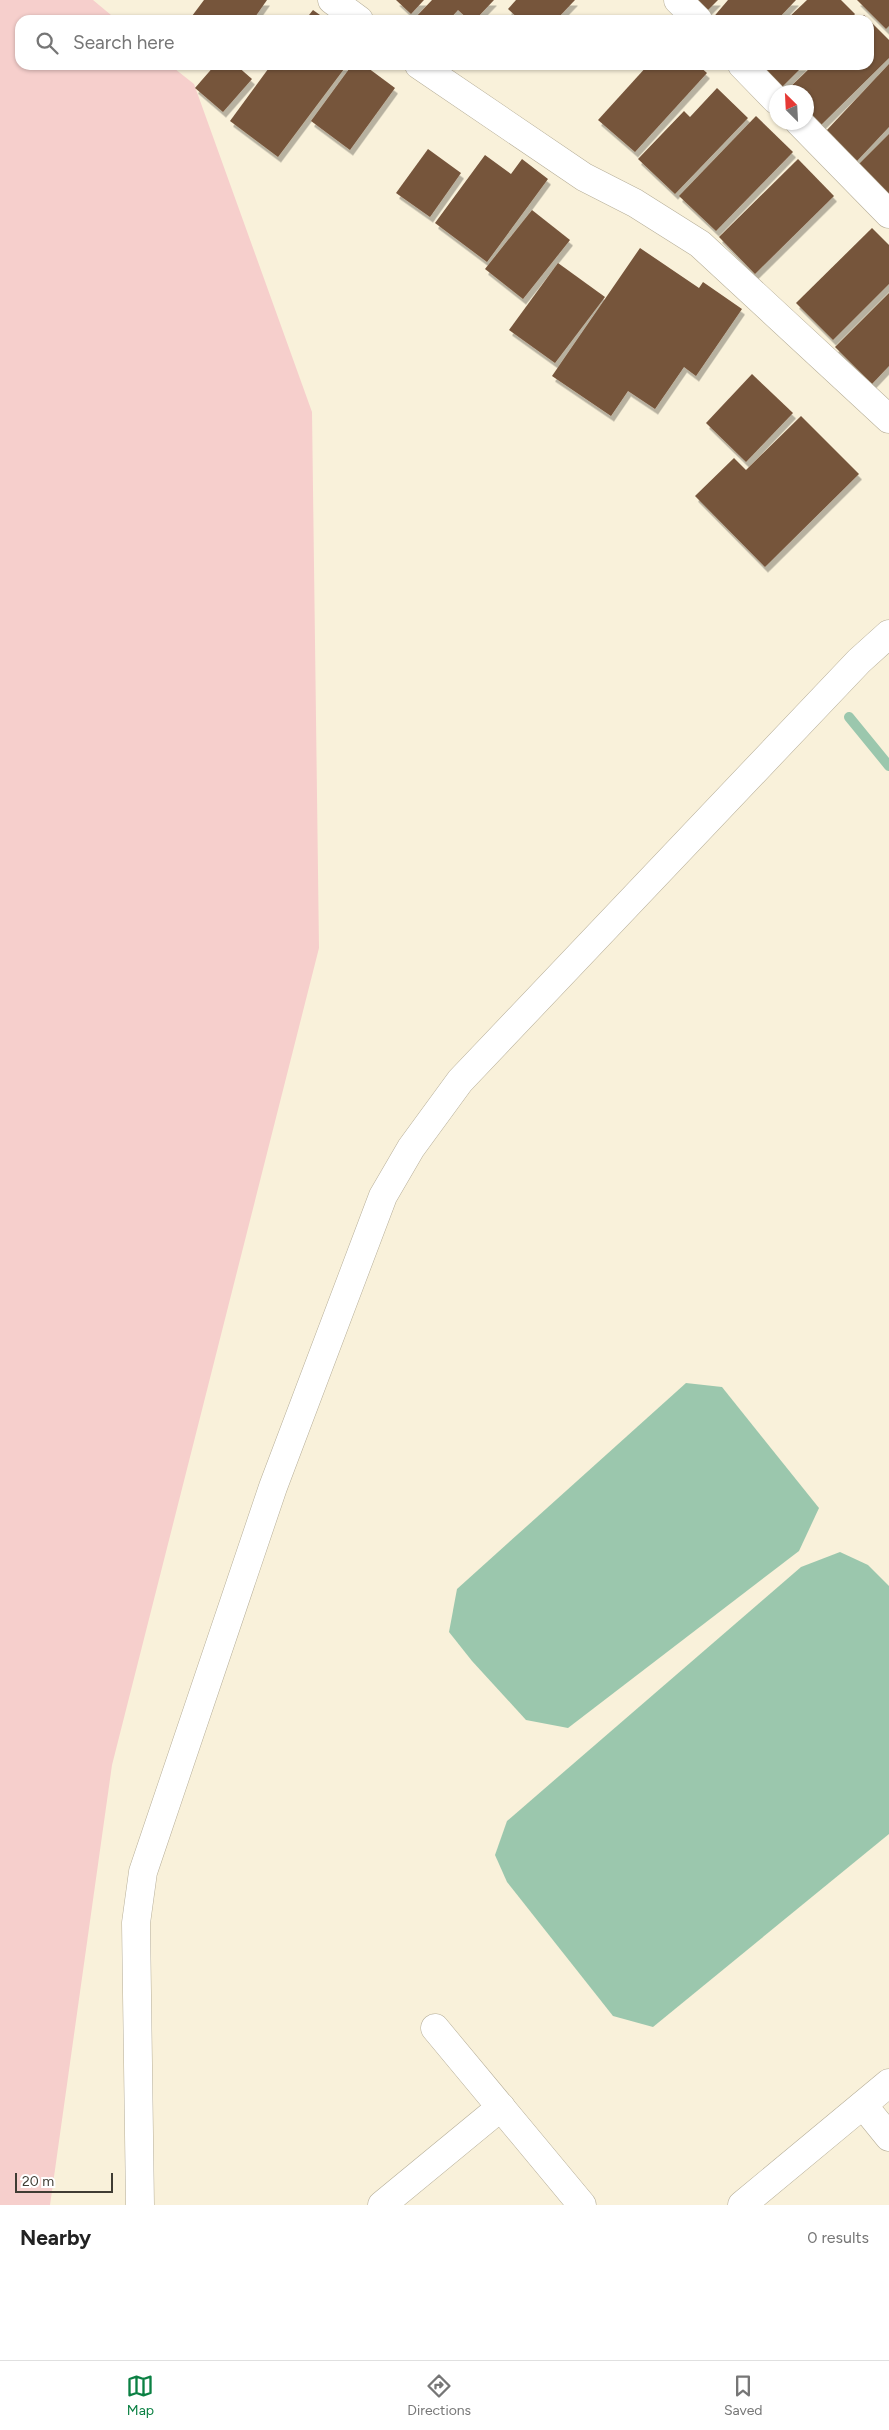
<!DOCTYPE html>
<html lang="en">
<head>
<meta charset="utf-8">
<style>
  :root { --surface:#fff; --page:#f6f6f6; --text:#222; --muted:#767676; --line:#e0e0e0; --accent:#0b8043 }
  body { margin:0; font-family:Figtree,sans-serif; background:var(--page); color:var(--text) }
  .compass { position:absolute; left:769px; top:85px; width:45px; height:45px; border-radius:50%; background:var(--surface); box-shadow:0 1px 4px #0004; rotate:336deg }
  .scale { position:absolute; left:15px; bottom:12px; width:98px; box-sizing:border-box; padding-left:5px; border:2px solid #3f3c33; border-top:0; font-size:14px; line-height:18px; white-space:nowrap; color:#3f3c33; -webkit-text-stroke:4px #fff; paint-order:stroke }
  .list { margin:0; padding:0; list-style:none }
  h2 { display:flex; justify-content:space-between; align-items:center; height:65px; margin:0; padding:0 20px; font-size:21px }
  h2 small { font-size:16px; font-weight:400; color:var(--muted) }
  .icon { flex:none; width:28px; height:28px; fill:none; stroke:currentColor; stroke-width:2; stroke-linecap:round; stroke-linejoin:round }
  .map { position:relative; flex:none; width:889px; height:2205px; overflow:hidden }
  .search { position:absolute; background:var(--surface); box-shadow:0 1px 4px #0004; left:15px; right:15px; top:15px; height:55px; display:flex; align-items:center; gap:12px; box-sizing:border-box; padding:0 18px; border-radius:15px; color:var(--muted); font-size:19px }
  .sheet { height:155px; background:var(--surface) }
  nav { display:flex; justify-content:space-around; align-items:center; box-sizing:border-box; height:70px; border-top:1px solid var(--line); background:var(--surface); font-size:14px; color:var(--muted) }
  nav a { display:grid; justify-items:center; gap:2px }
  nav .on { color:var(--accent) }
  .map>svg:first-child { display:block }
  .green { fill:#f6cfcc }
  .water { fill:#9bc7ad }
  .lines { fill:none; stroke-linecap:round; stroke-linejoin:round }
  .stream { stroke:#9bc7ad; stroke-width:10 }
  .building { fill:#76543b; filter:url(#shadow) }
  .street-casing { stroke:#b6ae98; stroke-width:29 }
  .street { stroke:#fff; stroke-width:28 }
</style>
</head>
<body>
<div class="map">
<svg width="889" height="2205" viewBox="0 0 889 2205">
  <defs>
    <filter id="shadow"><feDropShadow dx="3" dy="5.5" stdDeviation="0" flood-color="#0004"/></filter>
  </defs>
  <rect width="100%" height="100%" fill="#f9f1da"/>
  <path class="green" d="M0,0H93L117,20H20V65H170L194,84L312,412L319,948L112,1765L50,2205H0Z"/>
  <g class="water">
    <path d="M686,1383L722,1387L819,1508L799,1551L568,1728L526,1720L472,1661L449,1632L457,1589Z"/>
    <path d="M840,1552L868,1565L889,1586V1834L653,2027L613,2016L507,1882L495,1855L507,1821L801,1567Z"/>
  </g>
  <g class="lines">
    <path class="stream" d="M849,717L889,766"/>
  </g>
  <g class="building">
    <path d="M204,0H267L253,20H189Z"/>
    <path d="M396,0H424L411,14Z"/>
    <path d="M432,0H494L475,20H469L458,10L449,20H413Z"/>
    <path d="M516,0H575L556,20H520L508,9Z"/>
    <path d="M690,0H718L704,14Z"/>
    <path d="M728,0H796L777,20H711Z"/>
    <path d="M807,0H841L855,14L850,20H786Z"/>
    <path d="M857,0H889V26L886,29Z"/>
    <path d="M313,10L327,20H305Z"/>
    <path d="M864,15L869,20H859Z"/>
    <path d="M869,20L889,40V58L818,128L806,117V92H785L813,65H869Z"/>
    <path d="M889,64V127L857,161L826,131Z"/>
    <path d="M215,65H236L252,79L223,112L195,88Z"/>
    <path d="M271,65H347L278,157L230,121Z"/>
    <path d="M352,65H364L395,88L350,150L311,121Z"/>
    <path d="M648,65H698L707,73L635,152L598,120Z"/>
    <path d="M754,65H804L779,90Z"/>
    <path d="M717,88L748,118L675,194L638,159L684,111L690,117Z"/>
    <path d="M756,116L793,152L716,231L679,196Z"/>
    <path d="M889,134V197L857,166Z"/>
    <path d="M428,149L461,173L430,217L396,193Z"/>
    <path d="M485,155L511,174L522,159L548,179L487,262L435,223Z"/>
    <path d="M798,159L834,196L755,274L719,237Z"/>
    <path d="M532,210L570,240L523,299L485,269Z"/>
    <path d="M872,228L889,245V284L833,340L796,303Z"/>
    <path d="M640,248L699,288L703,282L742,309L696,376L684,367L655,409L628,391L611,416L552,376Z"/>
    <path d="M558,263L605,297L555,363L509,330Z"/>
    <path d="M889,293V366L872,384L835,347Z"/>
    <path d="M752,374L793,413L746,462L706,423Z"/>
    <path d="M801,416L859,474L765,567L695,496L734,458L746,470Z"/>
  </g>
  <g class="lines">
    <defs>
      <g id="street">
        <path d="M332,0L359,20"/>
        <path d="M678,0L698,20"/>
        <path d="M419,65L584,177L635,203L700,244L889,419"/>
        <path d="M742,65L776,100"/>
        <path d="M799,122L889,214"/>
        <path d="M435,2028L582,2205"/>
        <path d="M863,2105L889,2137"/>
        <path d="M140,2205L136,1923L143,1872L273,1487L383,1196L411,1148L460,1081L859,661L889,634"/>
        <path d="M382,2205L501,2107"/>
        <path d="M742,2205L889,2083"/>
      </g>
    </defs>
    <use href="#street" class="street-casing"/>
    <use href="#street" class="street"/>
  </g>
</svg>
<svg class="compass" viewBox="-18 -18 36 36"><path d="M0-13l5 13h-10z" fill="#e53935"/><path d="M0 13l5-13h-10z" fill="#767676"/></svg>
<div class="scale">20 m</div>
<div class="search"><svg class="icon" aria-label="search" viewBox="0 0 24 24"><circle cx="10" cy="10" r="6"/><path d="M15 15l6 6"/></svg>Search here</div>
</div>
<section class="sheet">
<h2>Nearby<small>0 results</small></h2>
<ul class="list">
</ul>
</section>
<nav>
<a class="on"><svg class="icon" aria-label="map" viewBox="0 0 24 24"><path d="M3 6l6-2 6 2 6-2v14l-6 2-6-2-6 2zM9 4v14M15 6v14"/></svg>Map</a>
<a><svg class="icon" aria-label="directions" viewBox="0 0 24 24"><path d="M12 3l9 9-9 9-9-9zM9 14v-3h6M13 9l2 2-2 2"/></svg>Directions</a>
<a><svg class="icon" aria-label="saved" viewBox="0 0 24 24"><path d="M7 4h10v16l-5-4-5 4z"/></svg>Saved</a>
</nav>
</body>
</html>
